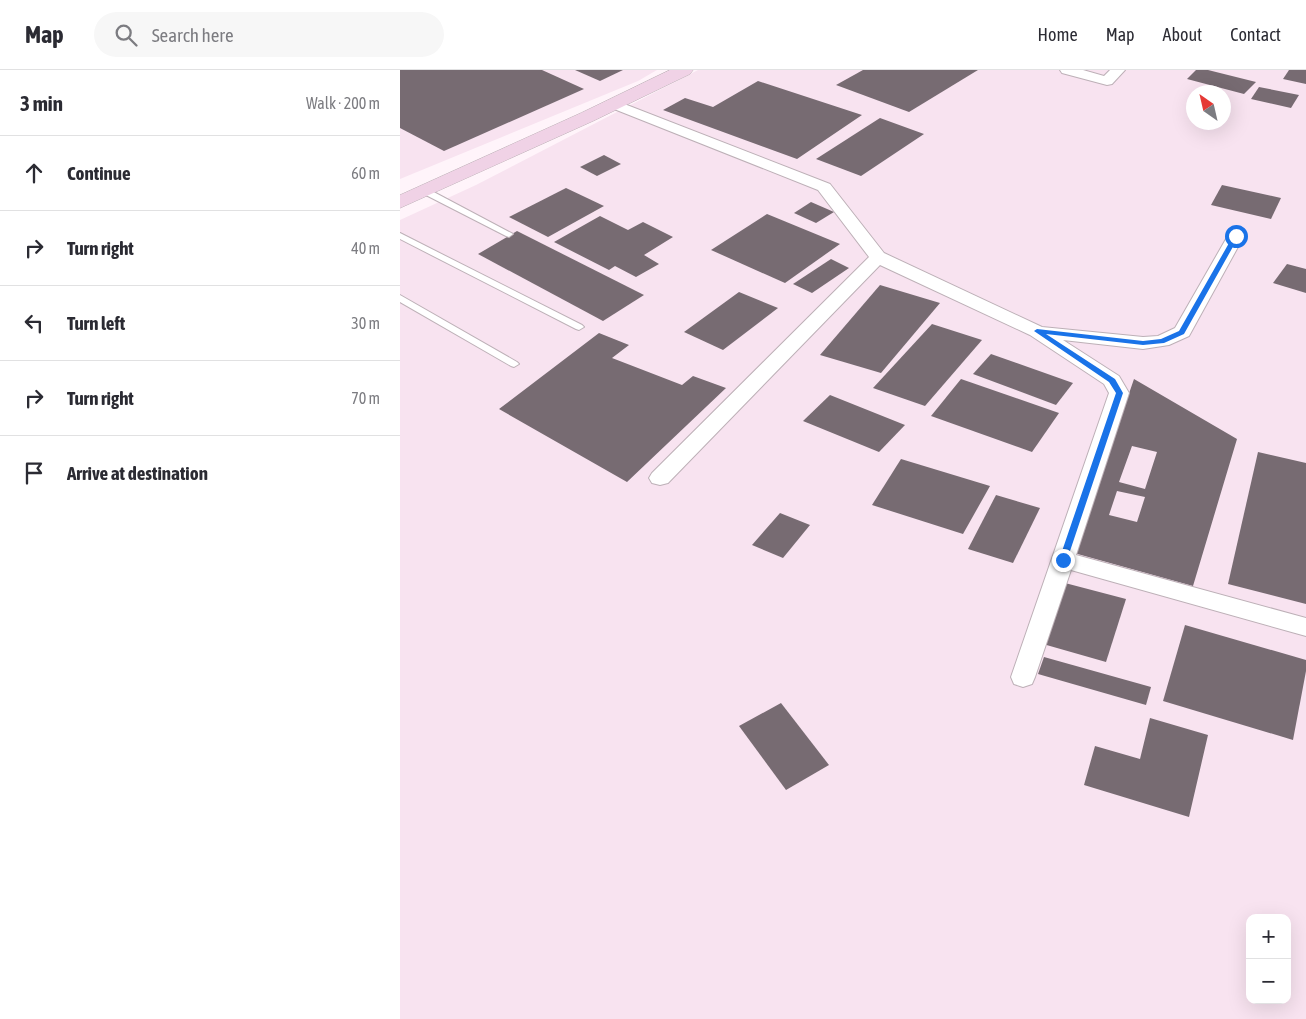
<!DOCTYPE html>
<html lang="en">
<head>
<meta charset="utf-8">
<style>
  :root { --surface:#fff; --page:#f7f7f7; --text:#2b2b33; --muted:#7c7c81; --line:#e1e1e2 }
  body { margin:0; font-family:"Asap Condensed",sans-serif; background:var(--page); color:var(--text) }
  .controls { position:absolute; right:15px; bottom:15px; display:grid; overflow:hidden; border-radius:10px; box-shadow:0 5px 20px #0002 }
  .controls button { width:45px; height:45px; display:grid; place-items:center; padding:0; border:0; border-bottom:1px solid var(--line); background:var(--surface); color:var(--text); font:25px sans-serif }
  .compass { position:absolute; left:786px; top:15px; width:45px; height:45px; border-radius:50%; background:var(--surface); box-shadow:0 5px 20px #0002; rotate:326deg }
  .stop { position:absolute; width:15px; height:15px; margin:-11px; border:4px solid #1a73e8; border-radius:50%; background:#fff }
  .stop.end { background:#1a73e8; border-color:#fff; box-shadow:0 1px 5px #0008 }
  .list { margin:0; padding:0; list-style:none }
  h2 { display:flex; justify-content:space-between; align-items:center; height:65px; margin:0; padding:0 20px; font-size:21px }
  h2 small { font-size:16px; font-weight:400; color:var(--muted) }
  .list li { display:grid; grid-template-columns:32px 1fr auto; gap:15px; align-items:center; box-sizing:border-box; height:75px; padding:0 20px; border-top:1px solid var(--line) }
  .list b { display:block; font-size:19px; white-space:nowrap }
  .list em { font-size:16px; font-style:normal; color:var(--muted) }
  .icon { flex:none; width:28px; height:28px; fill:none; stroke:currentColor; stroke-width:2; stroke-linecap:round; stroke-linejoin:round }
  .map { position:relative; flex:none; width:906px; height:949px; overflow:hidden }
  header { display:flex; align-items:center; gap:30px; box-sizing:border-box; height:70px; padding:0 25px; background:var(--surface); border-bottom:1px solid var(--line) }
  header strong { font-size:24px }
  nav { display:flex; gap:28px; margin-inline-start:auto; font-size:18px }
  .search { width:350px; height:45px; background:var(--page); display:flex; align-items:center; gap:12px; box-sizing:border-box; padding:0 18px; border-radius:28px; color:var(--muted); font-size:19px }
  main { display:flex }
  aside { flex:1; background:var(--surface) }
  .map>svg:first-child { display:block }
  .built { fill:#f8e3f0; fill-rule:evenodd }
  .building { fill:#776b72; fill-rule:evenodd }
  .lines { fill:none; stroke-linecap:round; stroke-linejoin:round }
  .lane-casing { stroke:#bdb0b7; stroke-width:2 }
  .street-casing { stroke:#bdb0b7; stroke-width:2 }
  .secondary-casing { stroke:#bdb0b7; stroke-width:1 }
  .lane { fill:#fff; fill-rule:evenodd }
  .street { fill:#fff; fill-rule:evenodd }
  .secondary { fill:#f0d2e6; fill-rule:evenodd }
  .route { fill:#1a73e8 }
</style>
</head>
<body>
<header>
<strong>Map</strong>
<div class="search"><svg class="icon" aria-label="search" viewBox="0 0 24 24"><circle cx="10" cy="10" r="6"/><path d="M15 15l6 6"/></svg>Search here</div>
<nav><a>Home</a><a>Map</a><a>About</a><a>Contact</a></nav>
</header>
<main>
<aside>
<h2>3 min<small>Walk · 200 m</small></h2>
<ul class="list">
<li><svg class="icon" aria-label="ahead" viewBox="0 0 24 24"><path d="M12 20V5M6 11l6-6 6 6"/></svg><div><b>Continue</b></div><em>60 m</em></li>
<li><svg class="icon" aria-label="right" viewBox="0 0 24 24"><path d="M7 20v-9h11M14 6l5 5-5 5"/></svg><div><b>Turn right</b></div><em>40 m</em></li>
<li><svg class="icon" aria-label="left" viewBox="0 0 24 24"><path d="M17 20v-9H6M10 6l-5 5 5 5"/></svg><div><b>Turn left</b></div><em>30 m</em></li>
<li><svg class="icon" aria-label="right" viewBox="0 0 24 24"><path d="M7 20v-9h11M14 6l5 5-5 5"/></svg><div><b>Turn right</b></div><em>70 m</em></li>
<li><svg class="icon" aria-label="arrive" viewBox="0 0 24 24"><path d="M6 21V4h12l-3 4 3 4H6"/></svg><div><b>Arrive at destination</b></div></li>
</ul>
</aside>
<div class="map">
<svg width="906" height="949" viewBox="0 0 906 949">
  <rect width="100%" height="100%" fill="#fff4fa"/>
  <g class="built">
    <path d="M0,0H257L238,11L0,109Z"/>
    <path d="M298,0H906V949H0V150L76,115ZM794,22H824V52H794ZM850,848H887V930H850Z"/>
  </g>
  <g class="building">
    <path d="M0,0H142L184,19L44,81L0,58Z"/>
    <path d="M175,0H223L200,11Z"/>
    <path d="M463,0H578L509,42L436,15Z"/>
    <path d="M796,0H808L856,12L844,24L787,9Z"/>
    <path d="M889,0H906V14L883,9Z"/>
    <path d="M358,11L462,45L397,89L263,40L285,28L313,37Z"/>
    <path d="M859,17L899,25L891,38L851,29Z"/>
    <path d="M480,48L524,64L461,106L416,89Z"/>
    <path d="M204,85L221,94L197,106L180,97Z"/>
    <path d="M822,115L881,128L871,149L811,135Z"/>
    <path d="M166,118L204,136L148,167L109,147Z"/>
    <path d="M411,132L434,142L416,153L394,143Z"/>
    <path d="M367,144L440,174L385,213L311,180Z"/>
    <path d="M200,146L228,160L243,152L273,167L244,185L259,194L236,207L215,196L209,200L154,172Z"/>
    <path d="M117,161L244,225L203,251L78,184Z"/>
    <path d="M431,189L449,198L412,223L393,214Z"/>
    <path d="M887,194L906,199V223L873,213Z"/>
    <path d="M480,215L540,233L481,303L420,285Z"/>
    <path d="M339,222L378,238L323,280L284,262Z"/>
    <path d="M532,254L582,270L525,336L473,318Z"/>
    <path d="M199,263L229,275L212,288L282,315L293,306L326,318L227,412L99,339Z"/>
    <path d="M591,284L673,313L656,335L573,304Z"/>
    <path d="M561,309L659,343L632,382L531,346Z"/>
    <path d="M734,309L837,369L793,516L674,483ZM732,376L757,382L745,419L719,412ZM717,421L745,427L737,452L709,445Z"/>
    <path d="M430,325L505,355L479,382L403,351Z"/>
    <path d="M858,382L906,393V534L828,514Z"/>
    <path d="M501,389L590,416L563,464L472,435Z"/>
    <path d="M596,425L640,438L613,493L568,479Z"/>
    <path d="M380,443L410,455L383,488L352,475Z"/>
    <path d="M665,513L726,529L706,592L643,574Z"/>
    <path d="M785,555L906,590V601L893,670L763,631Z"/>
    <path d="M644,587L751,617L746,635L638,604Z"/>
    <path d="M381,633L429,695L386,720L339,656Z"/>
    <path d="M750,648L808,665L789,747L684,715L695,676L740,689Z"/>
  </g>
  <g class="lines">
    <defs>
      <g id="lane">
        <path d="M22,119H28L113,164L109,167L106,166L22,123Z"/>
        <path d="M0,163L182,255L184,257L179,260L176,259L0,169Z"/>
        <path d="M0,225L117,292L119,294L114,297L111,296L0,232Z"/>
      </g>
      <g id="street">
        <path d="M660,0H683L704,6L710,0H725L712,14L707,15L662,3Z"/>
        <path d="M214,30L430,114L484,183L642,257L743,267L758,266L775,258L830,162H842L844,166L789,266L769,275L743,279L663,270L719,306L729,323L676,485L906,548V566L671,500L635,607L632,614L623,617L614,614L611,607L709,323L704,314L630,265L480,195L268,413L260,415L252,413L249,408L252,403L469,187L418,120L209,37L207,34L209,31Z"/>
      </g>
      <path id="secondary" d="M270,0H293L290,4L193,51L0,138V125L181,43Z"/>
    </defs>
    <use href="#lane" class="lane-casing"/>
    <use href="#street" class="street-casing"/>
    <use href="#secondary" class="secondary-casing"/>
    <use href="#lane" class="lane"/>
    <use href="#street" class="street"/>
    <use href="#secondary" class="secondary"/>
  </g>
  <path class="route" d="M836,164L839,166L784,264L764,273L743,275L646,264L715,309L723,323L667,490L666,492H660L659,490L716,323L709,312L634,261L637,259L743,271L761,269L779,261L833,166Z"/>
</svg>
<div class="controls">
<button>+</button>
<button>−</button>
</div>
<svg class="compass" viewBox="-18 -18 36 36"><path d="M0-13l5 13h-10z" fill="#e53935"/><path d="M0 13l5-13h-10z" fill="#7c7c81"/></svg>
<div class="stop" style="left:836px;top:166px"></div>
<div class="stop end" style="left:663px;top:490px"></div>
</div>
</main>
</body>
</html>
